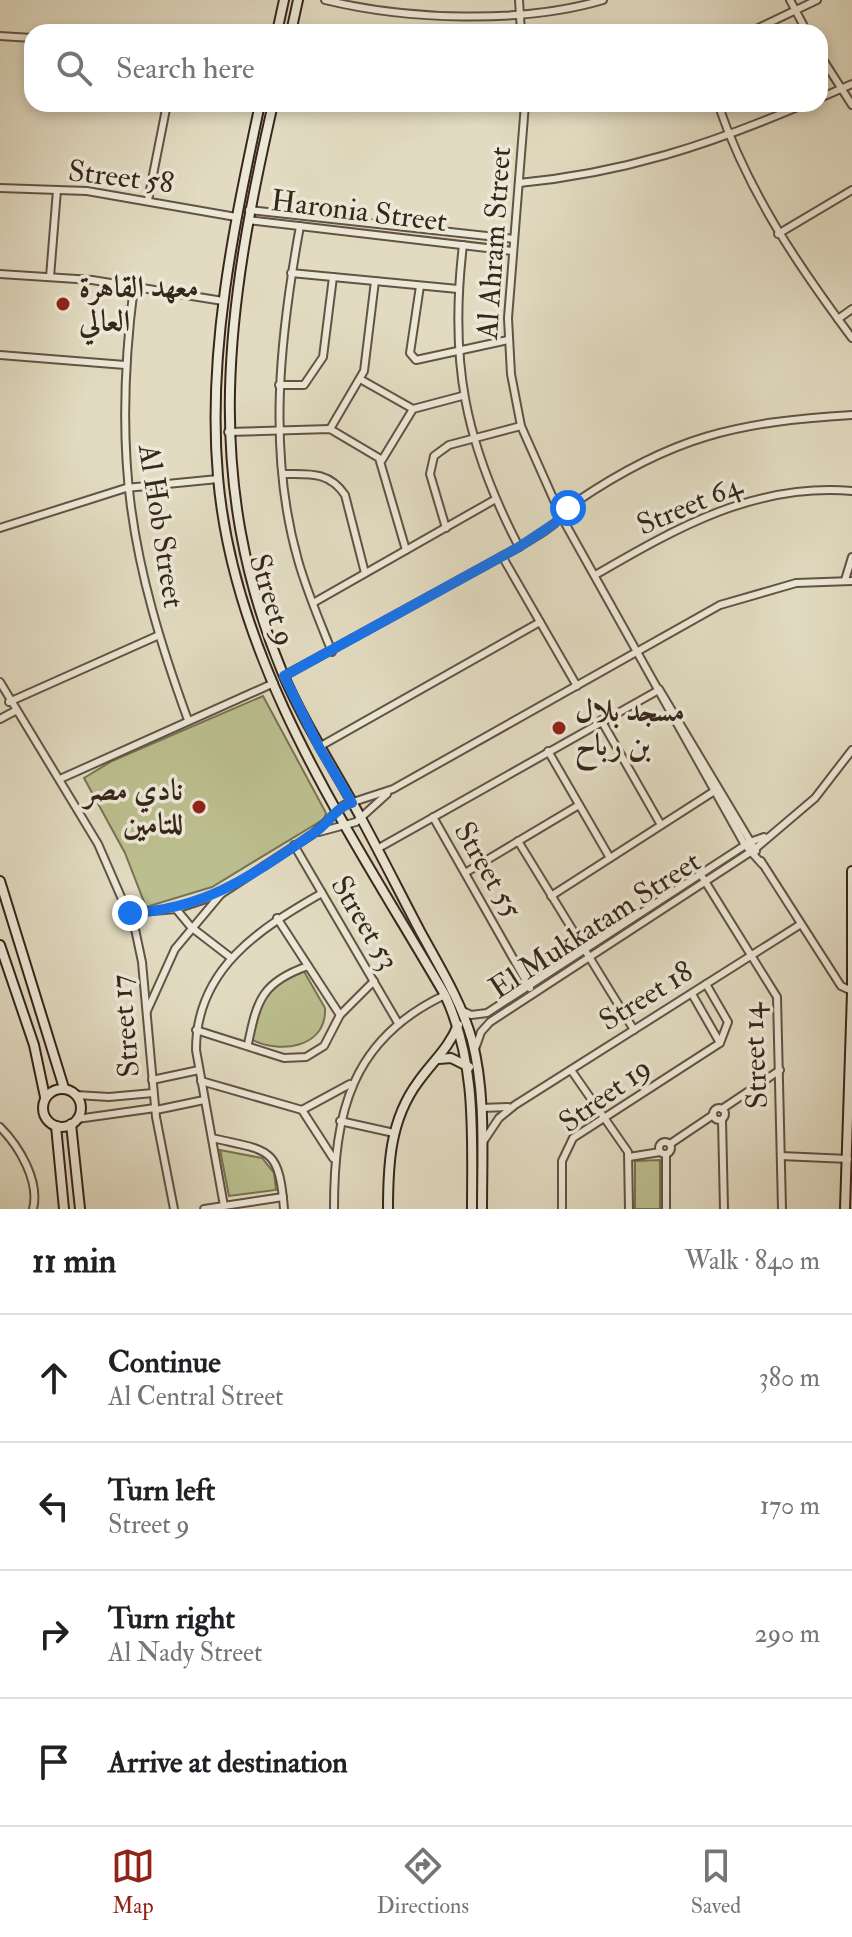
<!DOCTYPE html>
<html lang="en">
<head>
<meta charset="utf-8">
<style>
  :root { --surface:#fff; --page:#f6f6f6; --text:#202124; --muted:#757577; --line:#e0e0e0; --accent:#8f2418 }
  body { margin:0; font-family:"IM FELL Double Pica",Amiri,serif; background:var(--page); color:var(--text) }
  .stop { position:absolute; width:24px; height:24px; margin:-18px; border:6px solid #1a73e8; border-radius:50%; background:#fff }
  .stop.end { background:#1a73e8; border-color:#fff; box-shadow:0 2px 8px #0008 }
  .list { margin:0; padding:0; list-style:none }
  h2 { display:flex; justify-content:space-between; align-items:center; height:104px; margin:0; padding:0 32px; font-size:34px }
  h2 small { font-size:26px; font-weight:400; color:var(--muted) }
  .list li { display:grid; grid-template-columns:52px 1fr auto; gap:24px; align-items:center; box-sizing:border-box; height:128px; padding:0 32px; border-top:2px solid var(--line) }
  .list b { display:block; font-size:30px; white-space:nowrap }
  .list p { margin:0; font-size:26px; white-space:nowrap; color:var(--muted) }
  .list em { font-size:26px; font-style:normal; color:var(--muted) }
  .icon { flex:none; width:44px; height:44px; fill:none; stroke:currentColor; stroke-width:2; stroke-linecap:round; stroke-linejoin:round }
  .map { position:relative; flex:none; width:852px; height:1209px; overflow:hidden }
  .search { position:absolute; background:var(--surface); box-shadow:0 4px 12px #0003; left:24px; right:24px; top:24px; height:88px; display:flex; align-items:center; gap:20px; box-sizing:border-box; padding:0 28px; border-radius:24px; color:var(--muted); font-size:30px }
  .sheet { height:616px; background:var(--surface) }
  nav { display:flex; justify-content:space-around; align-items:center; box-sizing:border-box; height:112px; border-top:2px solid var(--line); background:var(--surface); font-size:22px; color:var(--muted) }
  nav a { display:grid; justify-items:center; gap:4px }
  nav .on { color:var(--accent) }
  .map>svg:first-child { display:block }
  .green { fill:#bbbe8e; stroke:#797254; stroke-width:2 }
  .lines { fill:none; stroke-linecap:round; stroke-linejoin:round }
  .street-casing { stroke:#625344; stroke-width:10 }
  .secondary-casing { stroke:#37261b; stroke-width:12 }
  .street { stroke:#ece8d7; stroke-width:6 }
  .secondary { stroke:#ece8d7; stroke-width:8 }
  .route { stroke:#1a73e8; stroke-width:10 }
  .poi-dot { fill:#8f2418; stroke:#ece8d7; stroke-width:3 }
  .labels { text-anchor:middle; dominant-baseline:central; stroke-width:7; stroke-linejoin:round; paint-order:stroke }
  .street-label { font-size:30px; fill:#37261b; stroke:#ece8d7 }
  .poi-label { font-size:30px; font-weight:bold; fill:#37261b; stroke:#ece8d7; text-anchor:start }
</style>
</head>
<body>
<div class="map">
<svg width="852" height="1209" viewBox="0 0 852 1209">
  <rect width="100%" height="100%" fill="#e2dbc1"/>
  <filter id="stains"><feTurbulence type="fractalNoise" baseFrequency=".0025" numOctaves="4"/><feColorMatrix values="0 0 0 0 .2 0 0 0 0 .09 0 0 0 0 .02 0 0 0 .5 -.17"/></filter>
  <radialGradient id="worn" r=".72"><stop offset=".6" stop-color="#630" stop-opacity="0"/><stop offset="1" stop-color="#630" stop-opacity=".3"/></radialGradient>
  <g class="green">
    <path d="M263,696L326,813L324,819L212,887L146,907L125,853L84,778L112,761Z"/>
    <path d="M302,968L325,1008C327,1049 278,1054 251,1039C251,995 266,987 302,968Z"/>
    <path d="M220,1150L262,1158L274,1173L276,1190L229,1196Z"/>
    <path d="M660,1160V1209H635V1161Z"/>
  </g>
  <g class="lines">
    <defs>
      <g id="street">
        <path d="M325,0C407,20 522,24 603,0"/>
        <path d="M519,0L521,32"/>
        <path d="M790,0L807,32"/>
        <path d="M750,32L817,0"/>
        <path d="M0,36L32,38"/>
        <path d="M820,55L852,105"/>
        <path d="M820,98L852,84"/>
        <path d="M525,104L508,318L511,374L521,426L561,516L745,845L762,864"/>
        <path d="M718,104C748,192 797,264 852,338"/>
        <path d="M519,183C624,173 708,145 805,104"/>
        <path d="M0,188L87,191L236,217"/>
        <path d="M148,200L167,104"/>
        <path d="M249,210L514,239"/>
        <path d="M248,220L513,251"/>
        <path d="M300,226C280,336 267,451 298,560C307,592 320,622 332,652"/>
        <path d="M778,234L852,190"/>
        <path d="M463,245C449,362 465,443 519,547"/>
        <path d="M291,273L458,289"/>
        <path d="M0,274L92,280L223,301"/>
        <path d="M50,277L57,190"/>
        <path d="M134,286C112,456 130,561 188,720"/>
        <path d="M420,286L410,353L416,360L508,340"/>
        <path d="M838,319L852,309"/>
        <path d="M0,355L125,365"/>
        <path d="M360,379L413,409"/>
        <path d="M279,385H304L323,357L333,277"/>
        <path d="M330,429L364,371L375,281"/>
        <path d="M228,432L330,429L379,458L406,550"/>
        <path d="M382,460L413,409L462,396"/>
        <path d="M283,474C309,474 329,471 345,495L365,573"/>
        <path d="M0,528L126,488L218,479"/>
        <path d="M446,528L430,474L434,456L449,445L521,426"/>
        <path d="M502,556L577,686"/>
        <path d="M597,574C678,527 755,483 852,491"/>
        <path d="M845,580L852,557"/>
        <path d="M313,603L494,500"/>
        <path d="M284,676L519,547C531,539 544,533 555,523C562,516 567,508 576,502C673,436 737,422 852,415"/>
        <path d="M0,682L98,844L135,929L142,962L156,1117L174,1209"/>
        <path d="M659,689L756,851"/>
        <path d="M9,702L157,636"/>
        <path d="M0,719L15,711"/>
        <path d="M601,720L661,825"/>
        <path d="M319,747L540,622"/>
        <path d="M548,751L610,858"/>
        <path d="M60,779L274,683"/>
        <path d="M433,817L530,988"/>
        <path d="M319,832L356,822L387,794"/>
        <path d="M518,841L634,1030"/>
        <path d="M294,845L398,1023"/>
        <path d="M377,849L657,691"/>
        <path d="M761,861L841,986L852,991"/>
        <path d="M465,873L579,805"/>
        <path d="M703,878L777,997L782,1209"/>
        <path d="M551,896L716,790"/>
        <path d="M176,909L191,927L230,957"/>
        <path d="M130,913L176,909L221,894L313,834L344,805L393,789L720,605L796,583L852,581"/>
        <path d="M277,918L340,1015"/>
        <path d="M692,994L720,1043"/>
        <path d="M461,1010L471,1015L487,1013L750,842L764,837"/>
        <path d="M147,1011L175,949L221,894"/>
        <path d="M196,1030L284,1058L306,1057L324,1046L340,1015L374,981"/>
        <path d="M248,1044C257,1000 262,982 308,966"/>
        <path d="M475,1049L481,1032L490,1022L755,849L815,798L852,750"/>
        <path d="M571,1070L628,1152L629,1209"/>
        <path d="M152,1080L199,1070"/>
        <path d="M201,1081L302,1110L350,1084"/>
        <path d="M76,1095L109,1097L153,1093"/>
        <circle cx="719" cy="1114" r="6"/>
        <path d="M481,1108L508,1107"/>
        <path d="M722,1109L780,1070"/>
        <path d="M156,1110L204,1100"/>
        <path d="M302,1110L333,1158"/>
        <path d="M77,1119L155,1108"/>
        <path d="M722,1120L724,1209"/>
        <path d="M340,1121L394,1133"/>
        <path d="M0,1127C19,1146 40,1181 33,1209"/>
        <path d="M212,1138C269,1151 279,1146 284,1209"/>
        <circle cx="665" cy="1148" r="6"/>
        <path d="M483,1142L499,1118L515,1105L801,924"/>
        <path d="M670,1144L713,1115"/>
        <path d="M666,1155V1209"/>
        <path d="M781,1156L848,1159"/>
        <path d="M629,1157L660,1152"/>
        <path d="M224,1206L196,1050C196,969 259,929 322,893"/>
        <path d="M204,1209L283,1197"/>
        <path d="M334,1209C334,1113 351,1039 445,995"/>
        <path d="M562,1209V1161L573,1138L720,1043L728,1022L706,984"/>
      </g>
      <g id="secondary">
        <path d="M277,32L284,0"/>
        <path d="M291,32L298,0"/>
        <path d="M260,104C234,226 207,351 218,477C234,667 352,835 445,995C477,1064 472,1135 472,1209"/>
        <path d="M273,104C227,305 201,477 283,674C305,725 335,770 361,818C381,855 400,893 420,931C439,966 461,1001 472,1040C486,1094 482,1153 482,1209"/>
        <path d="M852,871V989"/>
        <path d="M0,881L64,1088"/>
        <path d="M0,945L34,1045L45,1097"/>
        <path d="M439,1059L451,1058L469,1067"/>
        <circle cx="62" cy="1108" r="19"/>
        <path d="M71,1124L80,1209"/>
        <path d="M56,1126L64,1209"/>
        <path d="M388,1209C388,1164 390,1120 418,1082C432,1062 449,1048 458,1025"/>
        <path d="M845,1209L852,993"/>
      </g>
    </defs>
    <use href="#street" class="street-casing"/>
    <use href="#secondary" class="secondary-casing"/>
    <use href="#street" class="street"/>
    <use href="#secondary" class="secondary"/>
  </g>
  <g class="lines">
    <path class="route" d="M130,913C207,909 252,875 314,833C328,824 336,807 352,803L319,747L284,676L519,547L555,523L568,508"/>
  </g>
  <g class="poi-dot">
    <circle cx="63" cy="304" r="8"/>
    <circle cx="559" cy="728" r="8"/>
    <circle cx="199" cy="807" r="8"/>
  </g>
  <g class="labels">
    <g class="street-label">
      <text transform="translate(121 177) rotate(7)">Street 58</text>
      <text transform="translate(359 211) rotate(7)">Haronia Street</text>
      <text transform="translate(494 243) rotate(-86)">Al Ahram Street</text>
      <text transform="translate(689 505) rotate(-23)">Street 64</text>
      <text transform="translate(161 526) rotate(81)">Al Hob Street</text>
      <text transform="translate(272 600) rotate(73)">Street 9</text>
      <text transform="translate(488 870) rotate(60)">Street 55</text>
      <text transform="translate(365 923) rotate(59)">Street 53</text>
      <text transform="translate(595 925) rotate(-33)">El Mukkatam Street</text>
      <text transform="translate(646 996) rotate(-32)">Street 18</text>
      <text transform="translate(125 1026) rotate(-95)">Street 17</text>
      <text transform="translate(755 1056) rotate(-93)">Street 14</text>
      <text transform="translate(605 1095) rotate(-36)">Street 19</text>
    </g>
    <g class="poi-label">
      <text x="79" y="287">معهد القاهرة<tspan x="79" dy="34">العالي</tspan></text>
      <text x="575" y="711">مسجد بلال<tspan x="575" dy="34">بن رباح</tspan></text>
      <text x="183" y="790" text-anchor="end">نادي مصر<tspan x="183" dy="34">للتامين</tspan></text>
    </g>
  </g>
  <rect width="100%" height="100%" filter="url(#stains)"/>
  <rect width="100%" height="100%" fill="url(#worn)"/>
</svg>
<div class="stop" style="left:568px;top:508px"></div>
<div class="stop end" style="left:130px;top:913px"></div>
<div class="search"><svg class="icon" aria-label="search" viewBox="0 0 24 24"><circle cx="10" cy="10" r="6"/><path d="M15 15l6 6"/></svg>Search here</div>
</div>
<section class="sheet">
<h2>11 min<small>Walk · 840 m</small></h2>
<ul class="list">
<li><svg class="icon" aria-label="ahead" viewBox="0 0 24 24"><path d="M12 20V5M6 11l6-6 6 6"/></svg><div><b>Continue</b><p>Al Central Street</p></div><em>380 m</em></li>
<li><svg class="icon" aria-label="left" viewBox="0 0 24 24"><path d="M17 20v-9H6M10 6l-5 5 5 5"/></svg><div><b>Turn left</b><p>Street 9</p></div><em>170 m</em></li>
<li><svg class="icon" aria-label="right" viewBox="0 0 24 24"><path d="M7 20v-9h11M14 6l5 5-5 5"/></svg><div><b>Turn right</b><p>Al Nady Street</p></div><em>290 m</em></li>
<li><svg class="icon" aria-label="arrive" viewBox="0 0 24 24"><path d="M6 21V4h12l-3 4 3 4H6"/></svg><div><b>Arrive at destination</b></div></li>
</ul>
</section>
<nav>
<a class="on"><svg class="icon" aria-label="map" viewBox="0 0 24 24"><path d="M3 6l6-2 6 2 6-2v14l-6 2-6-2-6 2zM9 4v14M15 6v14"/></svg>Map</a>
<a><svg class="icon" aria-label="directions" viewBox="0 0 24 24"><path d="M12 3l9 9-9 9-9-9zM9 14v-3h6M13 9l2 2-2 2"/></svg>Directions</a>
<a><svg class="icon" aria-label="saved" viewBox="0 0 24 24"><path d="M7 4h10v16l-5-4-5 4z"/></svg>Saved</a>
</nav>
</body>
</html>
